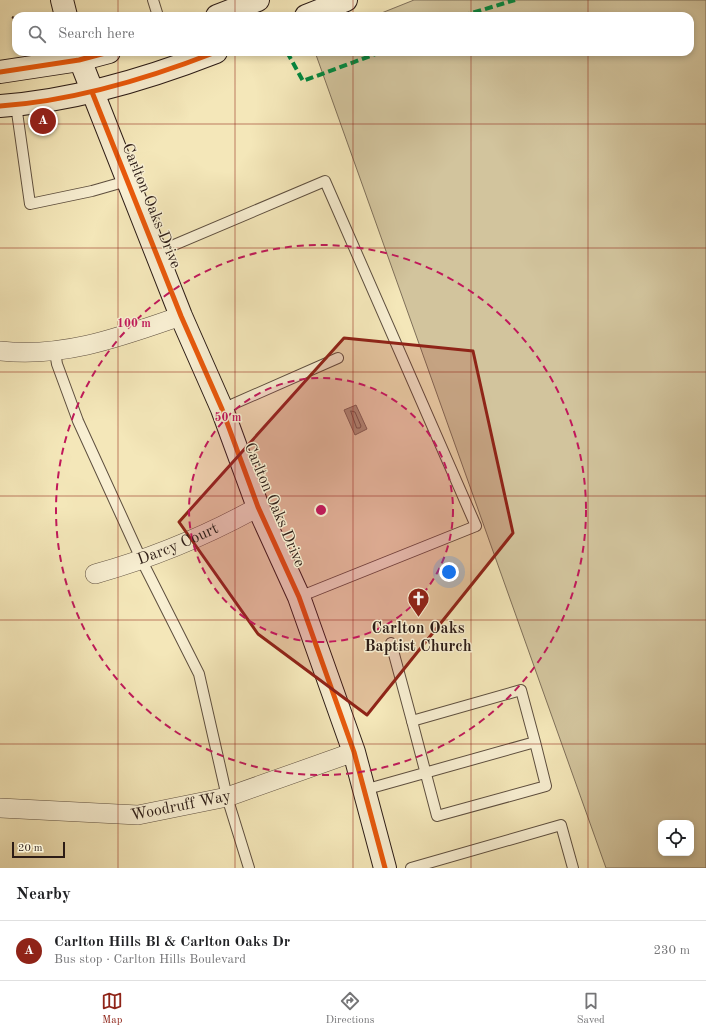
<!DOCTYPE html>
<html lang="en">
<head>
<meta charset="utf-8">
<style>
  :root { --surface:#fff; --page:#f6f6f6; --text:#202124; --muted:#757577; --line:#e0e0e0; --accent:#8f2418 }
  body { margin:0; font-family:"Old Standard TT",serif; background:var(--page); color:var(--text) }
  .controls { position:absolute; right:12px; bottom:12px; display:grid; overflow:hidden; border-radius:8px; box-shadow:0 2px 6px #0003 }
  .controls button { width:36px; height:36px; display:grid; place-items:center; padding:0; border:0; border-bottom:1px solid var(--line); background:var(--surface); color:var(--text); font:20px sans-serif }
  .scale { position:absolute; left:12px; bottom:10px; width:53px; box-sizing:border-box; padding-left:4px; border:2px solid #2c1c16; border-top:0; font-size:11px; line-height:14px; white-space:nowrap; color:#2c1c16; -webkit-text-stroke:3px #f8efd2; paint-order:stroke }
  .you { position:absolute; left:449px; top:572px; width:14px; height:14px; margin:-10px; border:3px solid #fff; border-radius:50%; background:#1a73e8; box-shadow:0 0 0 6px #1a73e833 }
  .badge { display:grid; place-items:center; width:26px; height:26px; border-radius:50%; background:var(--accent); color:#fff; font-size:13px; font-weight:700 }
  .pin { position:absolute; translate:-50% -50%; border:2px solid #fff; box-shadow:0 1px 4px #0006 }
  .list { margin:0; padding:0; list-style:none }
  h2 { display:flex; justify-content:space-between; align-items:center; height:52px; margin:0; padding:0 16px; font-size:17px }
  h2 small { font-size:13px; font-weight:400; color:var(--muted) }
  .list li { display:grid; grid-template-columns:26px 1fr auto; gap:12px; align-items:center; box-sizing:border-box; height:60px; padding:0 16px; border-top:1px solid var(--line) }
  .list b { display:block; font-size:15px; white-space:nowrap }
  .list p { margin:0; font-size:13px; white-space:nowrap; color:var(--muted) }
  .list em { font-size:13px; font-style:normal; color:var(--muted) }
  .icon { flex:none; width:22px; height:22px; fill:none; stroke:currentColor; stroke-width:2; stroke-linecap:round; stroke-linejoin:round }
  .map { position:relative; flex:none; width:706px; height:868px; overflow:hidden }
  .search { position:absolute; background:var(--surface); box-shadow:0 2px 6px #0003; left:12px; right:12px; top:12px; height:44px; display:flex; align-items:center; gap:10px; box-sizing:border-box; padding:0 14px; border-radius:12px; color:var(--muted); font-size:15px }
  .sheet { height:112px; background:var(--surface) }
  nav { display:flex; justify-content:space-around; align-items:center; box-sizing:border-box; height:56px; border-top:1px solid var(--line); background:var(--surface); font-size:11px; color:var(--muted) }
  nav a { display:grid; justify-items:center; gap:2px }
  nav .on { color:var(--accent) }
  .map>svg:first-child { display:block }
  .green { fill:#d2c49d; stroke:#7f705a; fill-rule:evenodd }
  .water { fill:#b0a282; stroke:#7b6c57 }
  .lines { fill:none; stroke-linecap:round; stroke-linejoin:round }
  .shore { stroke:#6e5f4c; stroke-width:1 }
  .lane-casing { stroke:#5e4f3f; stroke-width:12 }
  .street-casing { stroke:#5e4f3f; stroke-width:20 }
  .secondary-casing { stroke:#2c1c16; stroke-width:24 }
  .path { stroke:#2c1c16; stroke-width:2.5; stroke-dasharray:3 2; stroke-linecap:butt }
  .lane { stroke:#f8efd2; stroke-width:10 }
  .street { stroke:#f8efd2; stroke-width:19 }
  .secondary { stroke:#f8efd2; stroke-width:22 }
  .quiet { stroke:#00873e; stroke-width:4; stroke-dasharray:8 4; stroke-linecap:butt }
  .cycleway-casing { stroke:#f8efd2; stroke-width:8 }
  .cycleway { stroke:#e8590c; stroke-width:5 }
  .marked { fill:#8f2418; fill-opacity:0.2; stroke:#8f2418; stroke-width:3; stroke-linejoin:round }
  .grid { fill:none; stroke:#8f2418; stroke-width:1; stroke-opacity:0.55 }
  .ring { fill:none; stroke:#c2185b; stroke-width:2; stroke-dasharray:7 5 }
  .labels { text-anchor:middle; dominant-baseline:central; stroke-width:3; stroke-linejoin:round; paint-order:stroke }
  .street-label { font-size:16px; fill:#2c1c16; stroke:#f8efd2 }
  .poi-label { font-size:16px; font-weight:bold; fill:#2c1c16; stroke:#f8efd2 }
  .centre { fill:#c2185b; stroke:#f8efd2; stroke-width:2 }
  .ring-label { font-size:12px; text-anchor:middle; font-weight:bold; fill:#c2185b; stroke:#f8efd2; stroke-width:3; stroke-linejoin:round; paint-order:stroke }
</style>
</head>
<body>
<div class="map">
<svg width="706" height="868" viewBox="0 0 706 868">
  <rect width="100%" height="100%" fill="#f4e7b9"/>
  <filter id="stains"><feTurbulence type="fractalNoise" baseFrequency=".005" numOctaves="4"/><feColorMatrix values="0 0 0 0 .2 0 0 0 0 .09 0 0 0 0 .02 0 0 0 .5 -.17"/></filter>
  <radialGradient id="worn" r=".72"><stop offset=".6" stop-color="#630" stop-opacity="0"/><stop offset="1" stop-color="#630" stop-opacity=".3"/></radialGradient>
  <path class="green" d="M414,0H706V868H606L315,52H690V16H374ZM661,823H691V853H661Z"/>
  <path class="water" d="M356,405L367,429L355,435L344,410Z"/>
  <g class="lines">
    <path class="shore" d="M351,411L355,412L361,426L360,428H357Z"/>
    <defs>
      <g id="lane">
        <path d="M153,0L158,16"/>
        <path d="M16,105L30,204L92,191L127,181"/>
        <path d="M155,253L325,181L476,526L299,597"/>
        <path d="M55,352L57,364L78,421L142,561L199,674L227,797L249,868"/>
        <path d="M222,409L338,358"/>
        <path d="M391,643L412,721"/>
        <path d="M364,790L535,742L546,786L437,816L412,721L521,690L535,742"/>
        <path d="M411,868L561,825L573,868"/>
      </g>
      <g id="street">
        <path d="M0,351C65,358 120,337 181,316"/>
        <path id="s1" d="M95,574C152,558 206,536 258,507"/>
        <path id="s2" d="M0,808L138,815L227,797L354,752"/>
      </g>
      <g id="secondary">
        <path d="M62,0L66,16"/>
        <path d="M217,16L258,0"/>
        <path d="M306,16L346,0"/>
        <path d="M77,52L181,316L222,409L258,507L299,597L354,752L385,868"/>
        <path d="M0,72L79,60L109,52"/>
        <path d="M0,106C74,101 147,79 216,52"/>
      </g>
    </defs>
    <use href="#lane" class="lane-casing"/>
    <use href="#street" class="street-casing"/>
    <use href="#secondary" class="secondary-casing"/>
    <path class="path" d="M12,17L16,19"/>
    <use href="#lane" class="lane"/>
    <use href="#street" class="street"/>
    <use href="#secondary" class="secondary"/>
    <g class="quiet">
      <path d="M462,16L515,0"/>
      <path d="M287,52L303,81L381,52"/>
    </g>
    <defs>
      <g id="cycleway">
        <path d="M0,72L79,60L109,52"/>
        <path d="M92,92L181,316L222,409L258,507L299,597L354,752L385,868"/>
        <path d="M0,106C74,101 147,79 216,52"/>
      </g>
    </defs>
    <use href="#cycleway" class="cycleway-casing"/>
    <use href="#cycleway" class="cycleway"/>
  </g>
  <path class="marked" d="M344,338L473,351L513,533L367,715L258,634L179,522Z"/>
  <path class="grid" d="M118,0V16M235,0V16M353,0V16M471,0V16M588,0V16M118,52V868M235,52V868M353,52V868M471,52V868M588,52V868M0,124H706M0,248H706M0,372H706M0,496H706M0,620H706M0,744H706"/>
  <circle cx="321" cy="510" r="132" fill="#c2185b" fill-opacity=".12"/>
  <g class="ring">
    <circle cx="321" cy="510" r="132"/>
    <circle cx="321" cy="510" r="265"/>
  </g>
  <defs>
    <symbol id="church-pin" viewBox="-11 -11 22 30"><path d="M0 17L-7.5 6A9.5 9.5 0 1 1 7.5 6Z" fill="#8f2418" stroke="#f8efd2"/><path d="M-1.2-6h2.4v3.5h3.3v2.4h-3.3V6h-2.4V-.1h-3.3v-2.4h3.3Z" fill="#fff"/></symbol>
  </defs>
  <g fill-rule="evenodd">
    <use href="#church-pin" x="406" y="586" width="25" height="34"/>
  </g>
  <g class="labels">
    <g class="street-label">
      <text transform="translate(151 206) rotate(68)">Carlton Oaks Drive</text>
      <text transform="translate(274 505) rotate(67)">Carlton Oaks Drive</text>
      <text stroke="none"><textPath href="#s1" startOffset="88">Darcy Court</textPath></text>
      <text stroke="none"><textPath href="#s2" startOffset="182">Woodruff Way</textPath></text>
    </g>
    <g class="poi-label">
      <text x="418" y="629">Carlton Oaks<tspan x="418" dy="18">Baptist Church</tspan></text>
    </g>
  </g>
  <circle cx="321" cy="510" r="6" class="centre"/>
  <g class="ring-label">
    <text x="134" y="327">100 m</text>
    <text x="228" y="421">50 m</text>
  </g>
  <rect width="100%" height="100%" filter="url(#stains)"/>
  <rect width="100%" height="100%" fill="url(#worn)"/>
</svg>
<div class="controls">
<button><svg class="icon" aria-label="locate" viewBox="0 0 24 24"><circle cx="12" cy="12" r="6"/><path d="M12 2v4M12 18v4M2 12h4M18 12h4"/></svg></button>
</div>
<div class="scale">20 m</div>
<div class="you"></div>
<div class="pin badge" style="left:43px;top:121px">A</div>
<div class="search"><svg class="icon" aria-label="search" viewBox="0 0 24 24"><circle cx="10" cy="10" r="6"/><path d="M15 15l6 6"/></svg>Search here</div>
</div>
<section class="sheet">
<h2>Nearby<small></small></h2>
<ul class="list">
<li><span class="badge">A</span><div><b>Carlton Hills Bl &amp; Carlton Oaks Dr</b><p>Bus stop · Carlton Hills Boulevard</p></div><em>230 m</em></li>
</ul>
</section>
<nav>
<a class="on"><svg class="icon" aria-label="map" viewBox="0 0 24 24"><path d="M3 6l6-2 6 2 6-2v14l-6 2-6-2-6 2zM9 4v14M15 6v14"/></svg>Map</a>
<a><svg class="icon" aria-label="directions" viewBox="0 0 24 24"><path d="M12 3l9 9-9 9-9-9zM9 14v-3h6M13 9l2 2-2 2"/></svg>Directions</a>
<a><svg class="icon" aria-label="saved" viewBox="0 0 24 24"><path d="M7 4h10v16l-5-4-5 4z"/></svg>Saved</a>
</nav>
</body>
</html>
